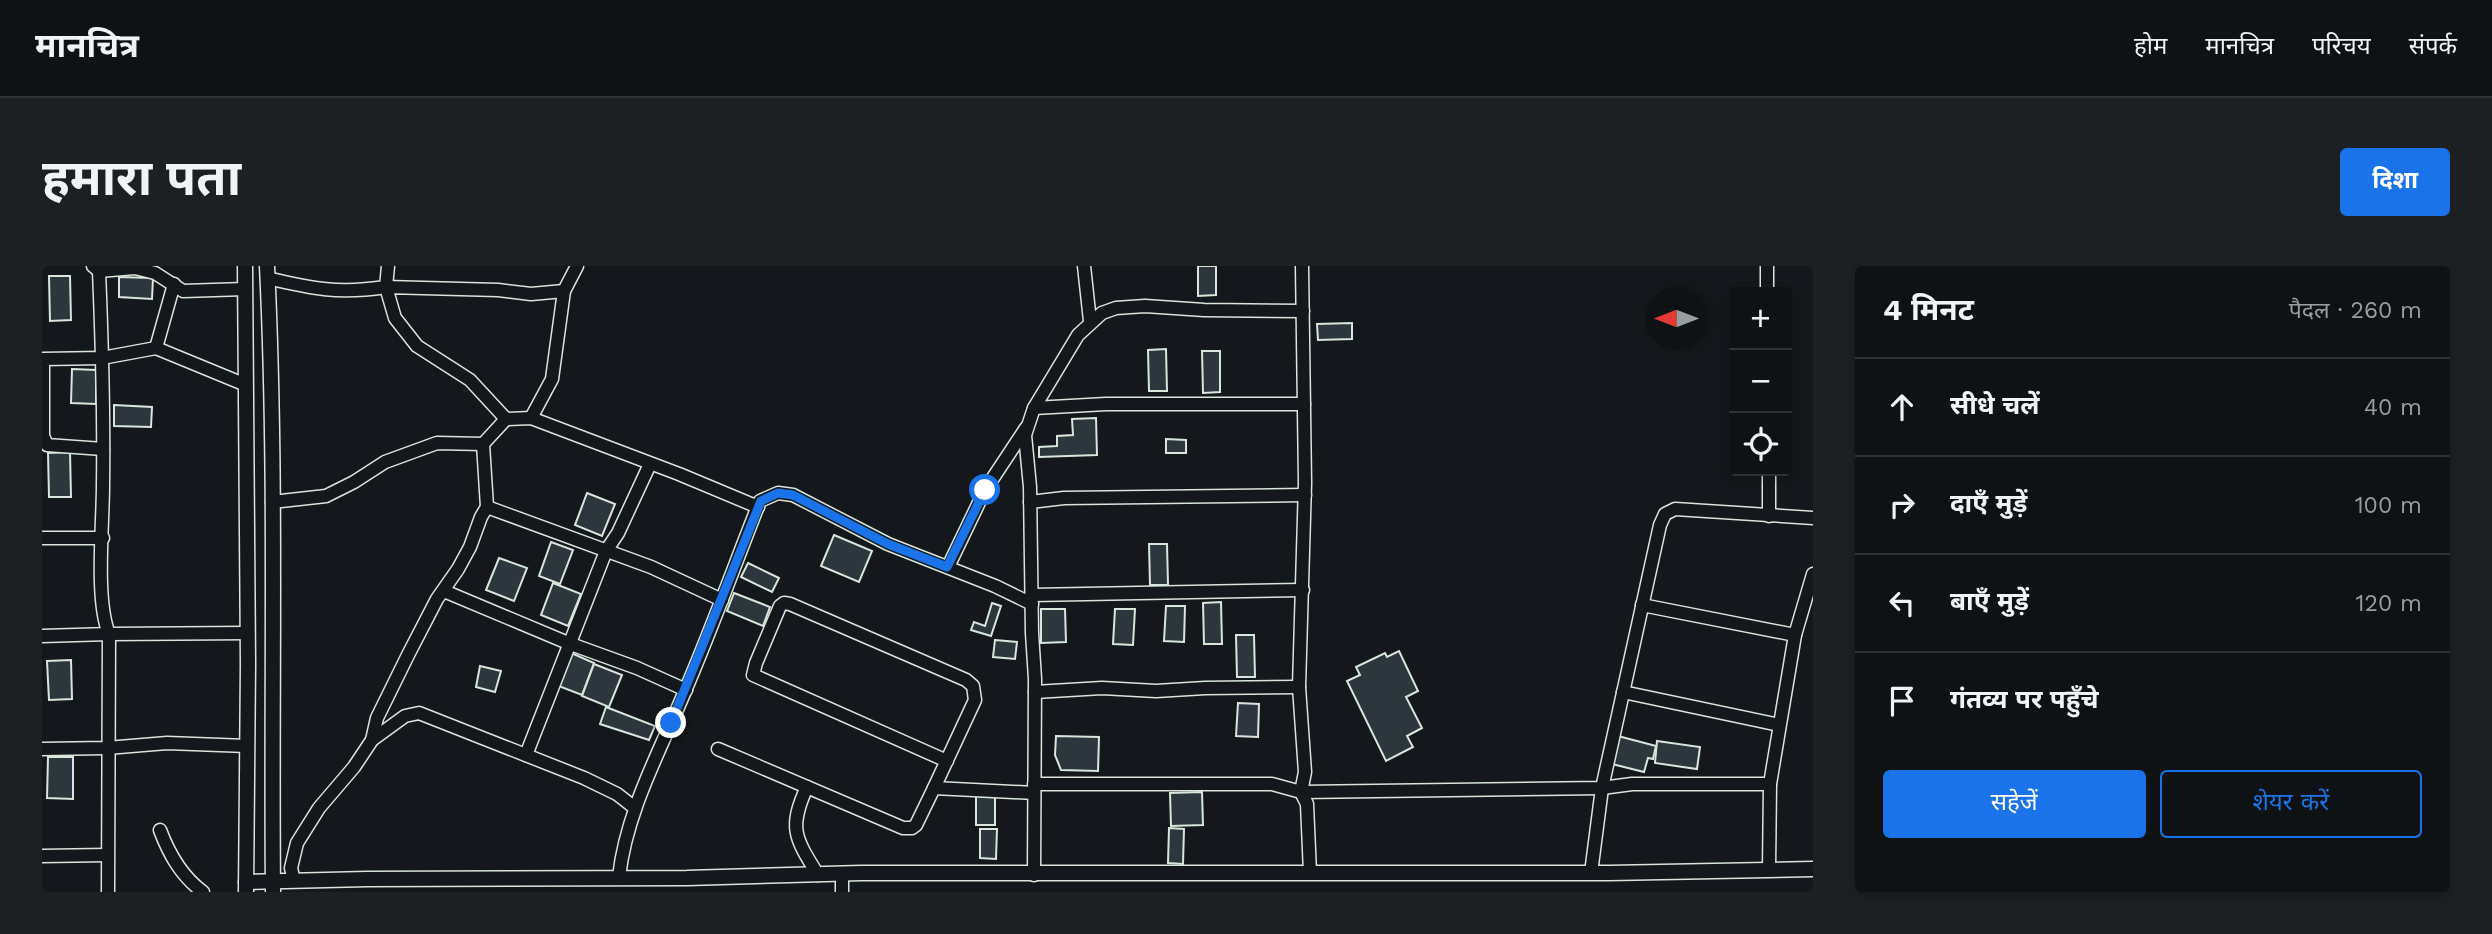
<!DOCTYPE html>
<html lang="hi">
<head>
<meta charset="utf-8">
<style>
  :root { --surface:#0f1215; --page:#1d2022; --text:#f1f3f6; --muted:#9b9ea0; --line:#2f3234; --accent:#1a73e8 }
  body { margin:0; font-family:"Work Sans","Noto Sans Devanagari",sans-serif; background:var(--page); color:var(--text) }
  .controls { position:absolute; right:21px; top:21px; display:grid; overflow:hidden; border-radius:7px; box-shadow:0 4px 10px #0003 }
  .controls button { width:63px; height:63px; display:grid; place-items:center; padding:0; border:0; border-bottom:2px solid var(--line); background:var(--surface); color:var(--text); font:35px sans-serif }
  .compass { position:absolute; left:1603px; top:21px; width:63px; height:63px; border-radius:50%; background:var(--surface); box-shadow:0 4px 10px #0003; rotate:270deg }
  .stop { position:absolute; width:21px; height:21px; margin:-16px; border:5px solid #1a73e8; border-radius:50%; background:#fff }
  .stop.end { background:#1a73e8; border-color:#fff; box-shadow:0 2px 7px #0008 }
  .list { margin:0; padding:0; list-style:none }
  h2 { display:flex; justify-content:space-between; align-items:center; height:91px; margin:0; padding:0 28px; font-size:30px }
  h2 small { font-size:23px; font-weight:400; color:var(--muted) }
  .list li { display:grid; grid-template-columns:46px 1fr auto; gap:21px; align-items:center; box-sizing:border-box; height:98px; padding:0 28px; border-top:2px solid var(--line) }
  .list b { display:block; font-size:26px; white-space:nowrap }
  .list em { font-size:23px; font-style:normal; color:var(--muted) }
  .actions { display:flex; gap:14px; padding:21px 28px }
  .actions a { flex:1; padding:16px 0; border:2px solid var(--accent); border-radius:7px; text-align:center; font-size:24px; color:var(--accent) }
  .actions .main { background:var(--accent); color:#fff }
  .icon { flex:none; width:38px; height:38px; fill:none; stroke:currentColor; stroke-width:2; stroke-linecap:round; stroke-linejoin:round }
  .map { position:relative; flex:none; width:1771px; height:626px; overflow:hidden; border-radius:7px }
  header { display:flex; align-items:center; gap:42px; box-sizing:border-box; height:98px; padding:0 35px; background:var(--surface); border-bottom:2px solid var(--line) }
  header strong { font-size:33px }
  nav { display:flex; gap:38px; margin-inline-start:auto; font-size:24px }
  .intro { display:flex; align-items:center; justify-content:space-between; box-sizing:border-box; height:168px; padding:0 42px }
  h1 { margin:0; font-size:49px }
  .button { padding:18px 32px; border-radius:7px; background:var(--accent); color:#fff; font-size:24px; font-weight:700 }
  main { display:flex; gap:42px; padding:0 42px }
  aside { flex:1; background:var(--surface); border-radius:7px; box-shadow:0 4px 10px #0003 }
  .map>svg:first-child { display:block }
  .building { fill:#2c363c; stroke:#d8e6dc; stroke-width:2 }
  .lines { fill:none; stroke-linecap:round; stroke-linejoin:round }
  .minor-casing { stroke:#d8e6dc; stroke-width:15 }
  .tertiary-casing { stroke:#d8e6dc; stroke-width:17 }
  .minor { stroke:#14181c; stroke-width:12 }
  .tertiary { stroke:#14181c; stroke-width:14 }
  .route { stroke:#1a73e8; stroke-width:9 }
</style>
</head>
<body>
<header>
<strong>मानचित्र</strong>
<nav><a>होम</a><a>मानचित्र</a><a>परिचय</a><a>संपर्क</a></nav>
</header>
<div class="intro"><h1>हमारा पता</h1><a class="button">दिशा</a></div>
<main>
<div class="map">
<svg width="1771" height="626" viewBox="0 0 1771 626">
  <rect width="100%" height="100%" fill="#14181c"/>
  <g class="building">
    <path d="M1156,0H1174V29L1156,30Z"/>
    <path d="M7,10H28L29,54L8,55Z"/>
    <path d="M77,11L111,12L110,33L77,31Z"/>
    <path d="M1310,57V73L1276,74L1275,58Z"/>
    <path d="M1124,83L1125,125H1107L1106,84Z"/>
    <path d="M1160,85H1178V126L1161,127Z"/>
    <path d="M30,103L54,104V138L29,137Z"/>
    <path d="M72,139L110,141L109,161L72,160Z"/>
    <path d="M1054,152L1055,189L997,191V181L1015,180V170L1031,169L1030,153Z"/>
    <path d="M1124,173L1144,174V187H1124Z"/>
    <path d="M28,186L29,231H7L6,187Z"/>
    <path d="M545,227L573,238L560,270L533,259Z"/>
    <path d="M792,269L830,285L817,316L779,300Z"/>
    <path d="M509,276L531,284L518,318L497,310Z"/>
    <path d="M1107,278H1125L1126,319H1108Z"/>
    <path d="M457,292L485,302L472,335L444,324Z"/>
    <path d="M706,297L737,312L730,326L699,311Z"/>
    <path d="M511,317L539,328L526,360L499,349Z"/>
    <path d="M692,327L728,341L721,360L685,345Z"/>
    <path d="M1179,336L1180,378H1162L1161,337Z"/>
    <path d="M950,337L959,340L949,370L929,364L932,356L943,360Z"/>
    <path d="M1124,340H1143L1142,376L1122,375Z"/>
    <path d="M999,343H1023L1024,376L999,377Z"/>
    <path d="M1073,343H1093L1091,379L1071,378Z"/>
    <path d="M1194,369H1212L1213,411H1195Z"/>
    <path d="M953,374L975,376L973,393L951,391Z"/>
    <path d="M1357,385L1376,425L1364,431L1380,462L1365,470L1371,481L1344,495L1305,415L1318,409L1314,401L1343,387L1345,391Z"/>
    <path d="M527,386L552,397L540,429L514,419Z"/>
    <path d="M29,394L30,433L7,434L5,395Z"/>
    <path d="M552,398L580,409L567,441L540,430Z"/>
    <path d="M438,400L459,405L453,426L434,421Z"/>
    <path d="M1196,437L1217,438L1216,471L1194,470Z"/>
    <path d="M564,441L613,460L607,474L558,458Z"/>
    <path d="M1014,470L1057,471L1056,505L1019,504L1013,489Z"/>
    <path d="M1576,470L1614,480L1611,493L1606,492L1602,506L1570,498Z"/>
    <path d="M1615,475L1658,481L1655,503L1613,497Z"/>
    <path d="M6,491H31V533L5,532Z"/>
    <path d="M1160,526L1161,559L1129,560L1128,527Z"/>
    <rect x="934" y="529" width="19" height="30"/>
    <path d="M1127,562L1142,563L1141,598L1126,597Z"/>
    <path d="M938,563H955L954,593L938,592Z"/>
  </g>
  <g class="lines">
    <defs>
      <g id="minor">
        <path d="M51,0L57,5L93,2L113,7L141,25L203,23"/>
        <path d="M1042,0L1048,55"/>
        <path d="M1260,0L1263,217L1257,421L1263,506L1259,526L1265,538L1268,607"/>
        <path d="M1725,0V26"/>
        <path d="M225,12C272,23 296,28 344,21L346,0"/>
        <path d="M522,25L489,28L456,24L344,21L353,52L375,80L428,114L464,153L489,152L637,208L716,241"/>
        <path d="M114,82L132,18"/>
        <path d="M992,142L1064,138H1262"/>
        <path d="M489,152L510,113L522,25L535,0"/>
        <path d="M61,183L5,179L1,170V93L60,92L114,82L204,119"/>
        <path d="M1727,205V250"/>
        <path d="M230,236L284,230L312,216L343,196L395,177L441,178"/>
        <path d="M988,236L1022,232L1263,229"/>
        <path d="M445,241L609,301L680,334"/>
        <path d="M0,272H61"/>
        <path d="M906,301L943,224L984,162"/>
        <path d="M402,325L526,377L595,402L644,424"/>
        <path d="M990,329L1261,324"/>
        <path d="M1600,339L1753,369"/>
        <path d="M0,370L67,368C53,333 61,259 61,219C62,148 60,77 57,5"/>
        <path d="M993,426L1060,422L1114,425L1163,422L1257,421"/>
        <path d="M1581,426L1737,459"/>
        <path d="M330,474L335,452L366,389L395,333L416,303L428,281L439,251L445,241L441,178L464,153"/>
        <path d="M0,483L65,482L125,477L205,480"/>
        <path d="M676,483L861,562H870L874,559L892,522L992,527"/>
        <path d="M484,489L564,285L576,267L608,198"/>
        <path d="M992,518H1230L1259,526L1560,522L1590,518H1728"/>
        <path d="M765,521C746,562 753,572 776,609"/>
        <path d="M892,522L933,434L931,420L924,414L748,338L742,337L738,340L714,397L711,409L905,495"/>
        <path d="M118,564C127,588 139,610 161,626"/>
        <path d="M0,590L65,589"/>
        <path d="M1727,603L1728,518L1753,369L1771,308"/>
        <path d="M1549,607L1560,522L1618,259L1623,248L1633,243L1771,252"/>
        <path d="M800,608V626"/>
        <path d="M992,609L993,413L990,367L988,221L983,169L992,142L1036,69L1060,47L1074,42L1103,40L1162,44L1261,45"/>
        <path d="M577,611C584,546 618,485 643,425C670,362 693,298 718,235L736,227L751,229L846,278L953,320L990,338"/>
        <path d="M252,615L249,602L255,577L277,542L312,501L330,474L363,450L377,447L542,512L575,528L593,542"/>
        <path d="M66,626L67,368L206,367"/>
      </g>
      <g id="tertiary">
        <path d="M203,0L206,398L204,626"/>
        <path d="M225,0C235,208 229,417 231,626"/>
        <path d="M204,616L325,613L645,612L819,607H1567L1771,603"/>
      </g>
    </defs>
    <use href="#minor" class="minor-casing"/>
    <use href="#tertiary" class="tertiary-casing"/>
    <use href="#minor" class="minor"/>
    <use href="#tertiary" class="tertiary"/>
  </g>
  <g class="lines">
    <path class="route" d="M629,457L719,235L736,227L751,229L846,278L905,301L943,224"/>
  </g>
</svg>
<div class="controls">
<button>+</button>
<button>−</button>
<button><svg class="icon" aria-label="locate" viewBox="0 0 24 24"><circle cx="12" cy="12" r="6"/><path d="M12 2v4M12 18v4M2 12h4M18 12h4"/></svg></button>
</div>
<svg class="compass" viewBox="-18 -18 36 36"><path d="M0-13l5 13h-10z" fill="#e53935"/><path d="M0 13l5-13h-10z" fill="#9b9ea0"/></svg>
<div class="stop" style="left:943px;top:224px"></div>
<div class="stop end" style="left:629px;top:457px"></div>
</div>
<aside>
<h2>4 मिनट<small>पैदल · 260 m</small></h2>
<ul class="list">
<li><svg class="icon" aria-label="ahead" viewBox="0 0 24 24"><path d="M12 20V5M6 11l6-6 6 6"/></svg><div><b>सीधे चलें</b></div><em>40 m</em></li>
<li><svg class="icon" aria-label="right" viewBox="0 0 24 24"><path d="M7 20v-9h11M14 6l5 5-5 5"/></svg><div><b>दाएँ मुड़ें</b></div><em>100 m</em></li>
<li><svg class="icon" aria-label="left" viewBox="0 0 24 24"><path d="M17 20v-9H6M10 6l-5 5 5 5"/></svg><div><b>बाएँ मुड़ें</b></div><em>120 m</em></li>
<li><svg class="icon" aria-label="arrive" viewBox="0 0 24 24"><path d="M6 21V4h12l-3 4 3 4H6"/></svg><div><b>गंतव्य पर पहुँचे</b></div></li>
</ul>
<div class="actions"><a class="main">सहेजें</a><a>शेयर करें</a></div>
</aside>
</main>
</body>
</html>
